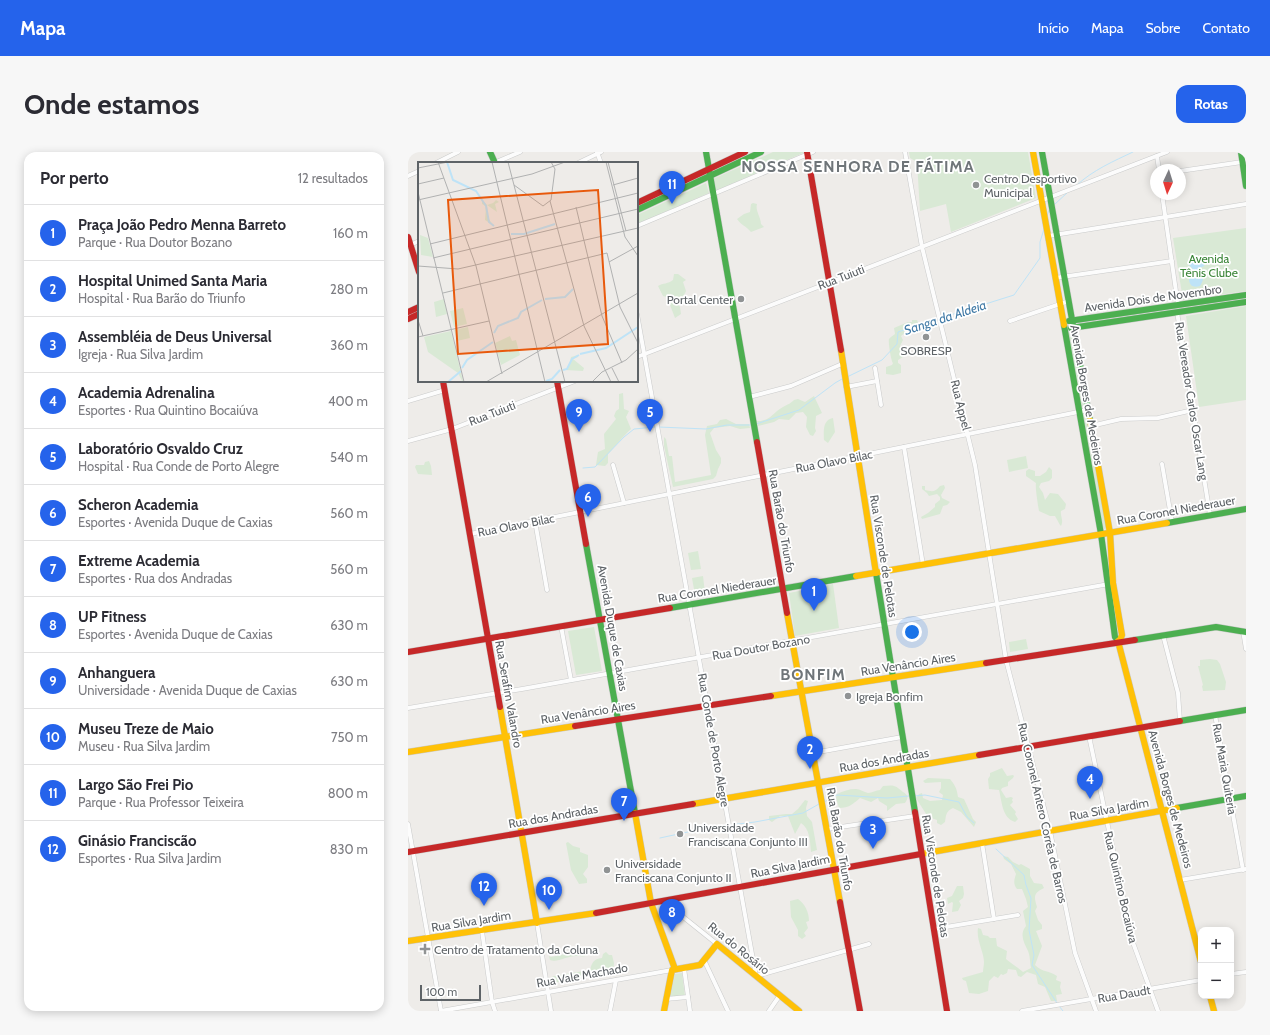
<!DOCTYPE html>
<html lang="pt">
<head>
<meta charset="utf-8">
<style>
  :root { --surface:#fff; --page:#f7f7f7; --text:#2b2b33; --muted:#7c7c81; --line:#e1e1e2; --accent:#2563eb }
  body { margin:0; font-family:Cabin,sans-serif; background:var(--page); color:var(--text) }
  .controls { position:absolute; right:12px; bottom:12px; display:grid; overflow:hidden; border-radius:8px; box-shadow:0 2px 10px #0003 }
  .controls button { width:36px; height:36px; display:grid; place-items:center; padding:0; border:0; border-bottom:1px solid var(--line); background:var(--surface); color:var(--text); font:20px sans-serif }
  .compass { position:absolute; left:742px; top:12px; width:36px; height:36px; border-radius:50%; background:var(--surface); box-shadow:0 2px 10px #0003; rotate:184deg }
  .scale { position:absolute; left:12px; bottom:10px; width:61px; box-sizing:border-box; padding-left:4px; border:2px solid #5e6367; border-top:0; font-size:11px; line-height:14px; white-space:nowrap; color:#5e6367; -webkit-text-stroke:3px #fff; paint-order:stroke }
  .you { position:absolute; left:504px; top:480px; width:14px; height:14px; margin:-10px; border:3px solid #fff; border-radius:50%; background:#1a73e8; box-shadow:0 0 0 6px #1a73e833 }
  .badge { display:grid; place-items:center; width:26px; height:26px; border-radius:50%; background:var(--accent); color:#fff; font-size:13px; font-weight:700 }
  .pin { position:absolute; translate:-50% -33px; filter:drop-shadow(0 1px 2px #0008) }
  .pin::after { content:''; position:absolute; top:21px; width:14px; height:12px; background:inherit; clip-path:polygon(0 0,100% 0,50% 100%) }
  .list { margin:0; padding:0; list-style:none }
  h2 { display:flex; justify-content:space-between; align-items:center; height:52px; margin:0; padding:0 16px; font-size:17px }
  h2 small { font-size:13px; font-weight:400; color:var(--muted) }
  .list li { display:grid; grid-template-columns:26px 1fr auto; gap:12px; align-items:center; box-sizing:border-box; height:56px; padding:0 16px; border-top:1px solid var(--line) }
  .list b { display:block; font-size:15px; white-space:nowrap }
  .list p { margin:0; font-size:13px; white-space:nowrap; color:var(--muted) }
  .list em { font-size:13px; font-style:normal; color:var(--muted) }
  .map { position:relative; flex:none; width:838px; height:859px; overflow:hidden; border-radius:12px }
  header { display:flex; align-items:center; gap:24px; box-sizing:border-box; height:56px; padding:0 20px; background:var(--accent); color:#fff }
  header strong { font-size:19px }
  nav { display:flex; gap:22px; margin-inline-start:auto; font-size:14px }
  .intro { display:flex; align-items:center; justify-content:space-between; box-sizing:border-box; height:96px; padding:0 24px }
  h1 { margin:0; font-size:28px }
  .button { padding:10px 18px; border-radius:12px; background:var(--accent); color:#fff; font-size:14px; font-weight:700 }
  main { display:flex; gap:24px; padding:0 24px }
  aside { flex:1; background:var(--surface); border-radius:12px; box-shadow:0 2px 10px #0003 }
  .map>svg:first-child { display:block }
  .green { fill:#d9e9d5 }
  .water { fill:#bee3f7 }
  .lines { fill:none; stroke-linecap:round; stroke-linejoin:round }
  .stream { stroke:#bee3f7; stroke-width:1 }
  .street-casing { stroke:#cacbcb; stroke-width:5 }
  .fast-casing { stroke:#c8c9c8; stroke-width:7 }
  .slow-casing { stroke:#c8c9c8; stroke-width:7 }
  .jam-casing { stroke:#c8c9c8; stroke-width:7 }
  .street { stroke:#fcfcfc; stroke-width:4 }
  .fast { stroke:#4caf50; stroke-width:6 }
  .slow { stroke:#ffc107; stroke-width:6 }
  .jam { stroke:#c62828; stroke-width:6 }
  .poi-dot { fill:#909394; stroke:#fff; stroke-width:1.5 }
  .labels { text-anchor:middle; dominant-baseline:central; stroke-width:3.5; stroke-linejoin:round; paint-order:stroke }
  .poi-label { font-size:12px; fill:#5e6367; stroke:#fff; text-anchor:start }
  .park-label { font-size:12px; fill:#3a8537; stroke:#fff }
  .street-label { font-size:12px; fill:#5e6367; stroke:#fff }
  .water-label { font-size:13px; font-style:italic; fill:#427ba7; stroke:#fff }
  .district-label { font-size:16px; font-weight:bold; letter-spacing:1px; fill:#6f7579; stroke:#fff }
  .inset-river { fill:none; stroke:#bee3f7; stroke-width:2 }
  .inset-road { fill:none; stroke:#b0b1b1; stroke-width:1 }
  .view { fill:#e8590c; fill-opacity:0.15; stroke:#e8590c; stroke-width:2 }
  .inset-edge { fill:none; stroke:#5e6367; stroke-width:2 }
</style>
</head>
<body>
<header>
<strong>Mapa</strong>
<nav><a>Início</a><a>Mapa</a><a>Sobre</a><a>Contato</a></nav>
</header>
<div class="intro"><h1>Onde estamos</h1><a class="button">Rotas</a></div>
<main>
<aside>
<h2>Por perto<small>12 resultados</small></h2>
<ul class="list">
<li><span class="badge">1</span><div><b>Praça João Pedro Menna Barreto</b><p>Parque · Rua Doutor Bozano</p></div><em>160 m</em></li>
<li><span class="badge">2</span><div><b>Hospital Unimed Santa Maria</b><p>Hospital · Rua Barão do Triunfo</p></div><em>280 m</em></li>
<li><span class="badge">3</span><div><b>Assembléia de Deus Universal</b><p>Igreja · Rua Silva Jardim</p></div><em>360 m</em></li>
<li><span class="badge">4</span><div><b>Academia Adrenalina</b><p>Esportes · Rua Quintino Bocaiúva</p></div><em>400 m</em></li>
<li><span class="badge">5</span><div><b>Laboratório Osvaldo Cruz</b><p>Hospital · Rua Conde de Porto Alegre</p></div><em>540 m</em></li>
<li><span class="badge">6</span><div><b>Scheron Academia</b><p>Esportes · Avenida Duque de Caxias</p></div><em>560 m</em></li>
<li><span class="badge">7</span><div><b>Extreme Academia</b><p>Esportes · Rua dos Andradas</p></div><em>560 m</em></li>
<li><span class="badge">8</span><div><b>UP Fitness</b><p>Esportes · Avenida Duque de Caxias</p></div><em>630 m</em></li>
<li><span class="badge">9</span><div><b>Anhanguera</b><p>Universidade · Avenida Duque de Caxias</p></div><em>630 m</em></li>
<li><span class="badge">10</span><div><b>Museu Treze de Maio</b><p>Museu · Rua Silva Jardim</p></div><em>750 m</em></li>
<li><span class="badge">11</span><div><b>Largo São Frei Pio</b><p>Parque · Rua Professor Teixeira</p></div><em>800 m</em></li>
<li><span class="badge">12</span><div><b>Ginásio Franciscão</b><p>Esportes · Rua Silva Jardim</p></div><em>830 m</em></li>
</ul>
</aside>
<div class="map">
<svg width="838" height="859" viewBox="0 0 838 859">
  <rect width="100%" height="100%" fill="#eeece9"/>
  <g class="green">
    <path d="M365,0H395V1L308,39L305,27Z"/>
    <path d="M501,0H620L628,46L543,80L538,52L512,59L509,10L502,6Z"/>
    <path d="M298,31L301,41L229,72V63Z"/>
    <path d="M345,51L349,52C347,59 353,65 353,72L356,75L343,80C338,74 333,73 329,67L336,62L342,60L343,52Z"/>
    <path d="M838,76V139L775,148L765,86Z"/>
    <path d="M266,122H270L278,128L275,130L278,139L274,147H269L267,148L272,155L273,162L267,166L262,153V146L255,144L250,134C255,131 260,132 265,128Z"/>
    <path d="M838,154V248L791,255L778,164Z"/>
    <path d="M504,168H509L511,174C505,178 499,179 493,184L495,188L492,194L495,197L494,200L498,203L490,208V211L493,213V221L485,223L478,222V215L484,213L485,211C483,209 480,189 481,187C482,185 485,184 487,182L486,176L500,170H504Z"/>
    <path d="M661,180H664L665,182L676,252L675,254L673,255L660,182Z"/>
    <path d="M215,241L216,257L221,259L218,265L223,277C214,285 208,294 200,302V311L197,314L188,313L190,300L197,297L196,282L208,267L206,264L208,259L211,257V242Z"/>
    <path d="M406,244L414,261L408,264L407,276L408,279L405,284L402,283L398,275L399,265L395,260L388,261L381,268L371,267L366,270L350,274L349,269C363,269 364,261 375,255C380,252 382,252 386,248L390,247L397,250Z"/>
    <path d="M675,263H678L679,264L699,376L696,377L694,376Z"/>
    <path d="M425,266L427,280L420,291L416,288C416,280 414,268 425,266Z"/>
    <path d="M318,267L328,272H341L342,276L332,277L322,274L306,276L302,281L308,298L313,306V311L310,317L308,324L305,327L265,335L256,294V285L258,287L261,304H264L267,330L303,323L297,283L299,274L309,272L312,268Z"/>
    <path d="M618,304L620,316L601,320L599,308Z"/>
    <path d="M21,309L23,314L24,323L10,322L7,315L8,313H16L17,310Z"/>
    <path d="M641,315L644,318V326L641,329L633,331L631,335L635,341L637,348L642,341L650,342L658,352L657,357L653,359C652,364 656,368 653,374L652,373L647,364H642L631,359C630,353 627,335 628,331L618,324V319L621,317L627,319V324H632L638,320Z"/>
    <path d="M536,333L537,336L533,343L534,346L542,350L539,353L535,354L532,362L514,367L513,365L520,361L527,355V352L532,348V345L529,342L521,344L519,341L514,337V334H517V338C525,340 527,340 532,334Z"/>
    <path d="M290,399L293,417L283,418L280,401Z"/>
    <path d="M295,424L297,441L287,443L284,426Z"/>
    <path d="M425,432L431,476L387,484L381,441Z"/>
    <path d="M186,475L194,519L168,523L160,479Z"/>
    <path d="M618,487L620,497L602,500L601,490Z"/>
    <path d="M802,507L809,508L812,512L818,530L817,538L795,539L794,534L795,533L790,514H792V508Z"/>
    <path d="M594,616L599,624L605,623L606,624L605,626L600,630V634L594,636L593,638L598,646L603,645L605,646L604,648L605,650L602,653L608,660L607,662L610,667L607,670C594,666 594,650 591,638L581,637L580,627L582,624V621Z"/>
    <path d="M520,626L542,627C547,633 549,637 550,645L556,647L565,667L568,670L566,675L553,660L545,656C538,659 538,663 537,670L533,673L529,671V668L520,665L508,646L511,642L514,641L515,646L522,649L534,648L535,643L531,640L533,636V630L517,631L515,629Z"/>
    <path d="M475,634C479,634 483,633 486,634C490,635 492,638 495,640C500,643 501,645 497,651L488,652L479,659V654L471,649L470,646L463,650L452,646C445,652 441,656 431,656L428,646L429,642C435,639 441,637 448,637C452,637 456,640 460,641C464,641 468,638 472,638Z"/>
    <path d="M397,648L400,649L398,656L399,664L404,670L409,698L403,700C402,689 402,677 393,671L387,682L380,664H372L364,670L361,668V664L378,662H384L390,657Z"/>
    <path d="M160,690L165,694L172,696V700L180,703V715L175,722L179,727V731L171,732L163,718L158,691Z"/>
    <path d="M595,704L600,705L605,710L611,713L613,712L622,717V724L626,731L634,732L636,736C625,741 626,745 629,755L627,759L630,768L634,773V777L628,779L634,794L627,813C635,821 641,818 649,824L648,828L653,830L652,835L654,842L648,843L649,849H643L637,835L630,832L628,823L619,820L613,825L610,824L608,818L600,817L599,821L595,823L593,822L590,826L586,824L581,829L580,839L571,842L561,841L558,829L555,828L554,826L575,820C575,817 576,813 576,810C576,800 568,788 570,776L573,777L575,783L580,784L582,786H588L589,794L599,799L598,807C601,810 611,816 615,820L623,816C622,811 622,803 620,799C616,791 611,782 618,774L615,759L620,755L618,747L614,737H609C605,732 606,728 608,722L603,712L596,707Z"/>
    <path d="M549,734H555L556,742L555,746L551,749L553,753L550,759L544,760L545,751L544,750L540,752L539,746L544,744Z"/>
    <path d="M390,747C397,752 401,760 401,769L398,770L400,776L396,781L398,784L394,787L390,784V778L383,765L382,749Z"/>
    <path d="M176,798L179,800L178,804C174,805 172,804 168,804C159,804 149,811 142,808L141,804L143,805Z"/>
    <path d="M198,800L201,803H204L206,811L205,820H204L200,818L198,823C181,827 164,826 146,831L144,825L146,824L182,818C184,811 185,807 194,806L195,802Z"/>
    <path d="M274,821L277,844L262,846L267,822Z"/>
  </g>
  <path class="water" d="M785,107H796L797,109L796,114L790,117C796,123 797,126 792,134C780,138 778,125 786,118L780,112Z"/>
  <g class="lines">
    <g class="stream">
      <path d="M669,33C685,18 706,9 725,0"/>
      <path d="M646,53L660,40"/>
      <path d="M639,64L641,58"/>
      <path d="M533,166L606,143L632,106V90L636,77"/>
      <path d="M439,225L474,208L489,192L490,180L530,167"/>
      <path d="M348,272L391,258L427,231L434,227"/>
      <path d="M250,275L298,277L319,273H343"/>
      <path d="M175,316L187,315L216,285L226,277L247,275"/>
      <path d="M506,644L517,643L551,650L559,665L566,671"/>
      <path d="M416,650L429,643L479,646L501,644"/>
      <path d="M322,673L347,670L395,661L411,652"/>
      <path d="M252,686L298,676L318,673"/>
      <path d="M588,697L616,723L618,733L623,746L621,778L626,803L624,813L649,851"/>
      <path d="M651,854L655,859"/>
    </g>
    <defs>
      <g id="street">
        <path d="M189,0L193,11"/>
        <path d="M497,0L514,95L567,313L598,508L642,679L667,801L688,859"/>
        <path d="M749,4L751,18"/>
        <path d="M28,11L50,0"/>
        <path d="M86,11L112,0"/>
        <path d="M170,11L193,0"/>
        <path d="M772,19L834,10"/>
        <path d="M0,24L11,19"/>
        <path d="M754,42L770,153"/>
        <path d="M229,74L405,0"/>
        <path d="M640,84L838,52"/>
        <path d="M0,94L11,89"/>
        <path d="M647,126L764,109"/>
        <path d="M769,160L802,363"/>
        <path d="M229,162L348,824L461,792"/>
        <path d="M602,169L661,149"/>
        <path d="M229,205L759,0"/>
        <path d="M467,216L473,253"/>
        <path d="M438,235L469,229"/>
        <path d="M341,245L383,234L434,212"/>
        <path d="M0,249L37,238"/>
        <path d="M683,274L713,267L750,266L785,258"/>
        <path d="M0,289L44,277L167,229"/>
        <path d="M496,295L515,413"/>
        <path d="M754,312L764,370"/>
        <path d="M205,313L216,351"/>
        <path d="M127,369L139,438"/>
        <path d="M62,382L680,258"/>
        <path d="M153,474L163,528"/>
        <path d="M835,479L838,497"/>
        <path d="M755,483L770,541L772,569"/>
        <path d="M0,556L114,537L701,432"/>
        <path d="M807,563L835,718"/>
        <path d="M681,584L724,788L750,859"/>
        <path d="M405,601L494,585"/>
        <path d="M0,672L33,859"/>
        <path d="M419,677L507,664"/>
        <path d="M574,691L586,767"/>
        <path d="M772,728L838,717"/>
        <path d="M261,748L264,756L309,792"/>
        <path d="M129,771L143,859"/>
        <path d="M526,777L610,763"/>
        <path d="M74,779L84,850L87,859"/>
        <path d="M296,808L320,859"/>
        <path d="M276,816L282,859"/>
        <path d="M823,822L838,820"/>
        <path d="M258,847L280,845"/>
        <path d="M33,859L264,818"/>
        <path d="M202,859L208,828"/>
        <path d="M361,859L372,843"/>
        <path d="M614,859L793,828"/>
      </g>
      <g id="fast">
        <path d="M82,0L87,11"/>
        <path d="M298,0L349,290"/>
        <path d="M634,0L682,268"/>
        <path d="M833,0L838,34"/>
        <path d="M229,58L353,0"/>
        <path d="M661,169L838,143"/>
        <path d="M656,173L693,382L707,485L710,489"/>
        <path d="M663,176L838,150"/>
        <path d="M759,371L838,357"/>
        <path d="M178,392L227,661"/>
        <path d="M468,421L507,660"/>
        <path d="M262,456L448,424"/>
        <path d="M727,488L808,475L838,480"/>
        <path d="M772,569L838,558"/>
        <path d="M769,656L838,644"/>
      </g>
      <g id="slow">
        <path d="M625,0L656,173"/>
        <path d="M433,198L468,421"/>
        <path d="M682,268L702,381L705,431L714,483L711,490"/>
        <path d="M448,424L759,371"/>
        <path d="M379,461L432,750"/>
        <path d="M710,489L793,810"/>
        <path d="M363,544L578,511"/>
        <path d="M92,555L129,771"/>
        <path d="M0,600L167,574"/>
        <path d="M285,652L571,603"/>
        <path d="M227,661L243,751L267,817"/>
        <path d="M513,702L769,656"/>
        <path d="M0,789L188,761"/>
        <path d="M802,844L806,859"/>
        <path d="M256,859L264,818L292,813L309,792L391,859"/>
      </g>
      <g id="jam">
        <path d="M399,0L433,198"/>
        <path d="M229,51L337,0"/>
        <path d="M0,85L11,120"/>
        <path d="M0,160L11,155"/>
        <path d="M0,167L11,162"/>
        <path d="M35,229L92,555"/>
        <path d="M149,229L178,392"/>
        <path d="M349,290L379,461"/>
        <path d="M0,500L262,456"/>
        <path d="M578,511L727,488"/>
        <path d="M167,574L363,544"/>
        <path d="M571,603L772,569"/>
        <path d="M507,660L539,859"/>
        <path d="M0,700L285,652"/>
        <path d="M432,750L452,859"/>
        <path d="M188,761L513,702"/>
      </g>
    </defs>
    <use href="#street" class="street-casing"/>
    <use href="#fast" class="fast-casing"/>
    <use href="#slow" class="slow-casing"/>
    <use href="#jam" class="jam-casing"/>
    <use href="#street" class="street"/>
    <use href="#fast" class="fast"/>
    <use href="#slow" class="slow"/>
    <use href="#jam" class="jam"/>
  </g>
  <g class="poi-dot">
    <circle cx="568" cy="33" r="4"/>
    <circle cx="333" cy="147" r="4"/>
    <circle cx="518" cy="185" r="4"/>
    <circle cx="440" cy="544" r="4"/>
    <circle cx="272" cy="682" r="4"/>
    <circle cx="199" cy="718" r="4"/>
    <path d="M15 791h4v4h4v4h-4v4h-4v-4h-4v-4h4z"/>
  </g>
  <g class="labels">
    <g class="poi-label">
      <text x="576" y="26">Centro Desportivo<tspan x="576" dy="14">Municipal</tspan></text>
      <text x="325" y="147" text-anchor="end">Portal Center</text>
      <text x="518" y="198" text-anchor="middle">SOBRESP</text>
      <text x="448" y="544">Igreja Bonfim</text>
      <text x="280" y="675">Universidade<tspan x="280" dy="14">Franciscana Conjunto III</tspan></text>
      <text x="207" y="711">Universidade<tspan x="207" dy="14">Franciscana Conjunto II</tspan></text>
      <text x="26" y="797">Centro de Tratamento da Coluna</text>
    </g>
    <g class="park-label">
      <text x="801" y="106">Avenida<tspan x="801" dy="14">Tênis Clube</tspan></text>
    </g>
    <g class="street-label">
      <text transform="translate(433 125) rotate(-21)">Rua Tuiuti</text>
      <text transform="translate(745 146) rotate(-8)">Avenida Dois de Novembro</text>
      <text transform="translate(679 243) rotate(80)">Avenida Borges de Medeiros</text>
      <text transform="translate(784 249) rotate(81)">Rua Vereador Carlos Oscar Lang</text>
      <text transform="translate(553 253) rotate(76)">Rua Appel</text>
      <text transform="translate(84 261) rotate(-21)">Rua Tuiuti</text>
      <text transform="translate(426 309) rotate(-11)">Rua Olavo Bilac</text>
      <text transform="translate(768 358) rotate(-10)">Rua Coronel Niederauer</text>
      <text transform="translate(374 369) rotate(80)">Rua Barão do Triunfo</text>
      <text transform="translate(108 373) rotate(-11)">Rua Olavo Bilac</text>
      <text transform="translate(476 404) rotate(81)">Rua Visconde de Pelotas</text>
      <text transform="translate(309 437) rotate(-9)">Rua Coronel Niederauer</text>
      <text transform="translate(205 476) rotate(80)">Avenida Duque de Caxias</text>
      <text transform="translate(353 495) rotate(-10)">Rua Doutor Bozano</text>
      <text transform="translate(500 512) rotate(-9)">Rua Venâncio Aires</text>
      <text transform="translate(101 542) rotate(80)">Rua Serafim Valandro</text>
      <text transform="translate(180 560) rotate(-9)">Rua Venâncio Aires</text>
      <text transform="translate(306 588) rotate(80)">Rua Conde de Porto Alegre</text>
      <text transform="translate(476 608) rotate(-10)">Rua dos Andradas</text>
      <text transform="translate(817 617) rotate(80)">Rua Maria Quiteria</text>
      <text transform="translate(763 647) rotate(75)">Avenida Borges de Medeiros</text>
      <text transform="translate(701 657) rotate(-10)">Rua Silva Jardim</text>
      <text transform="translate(635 661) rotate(77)">Rua Coronel Antero Corrêa de Barros</text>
      <text transform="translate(145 664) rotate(-10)">Rua dos Andradas</text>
      <text transform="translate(432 687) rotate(80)">Rua Barão do Triunfo</text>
      <text transform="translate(382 714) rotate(-11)">Rua Silva Jardim</text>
      <text transform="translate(528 724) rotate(81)">Rua Visconde de Pelotas</text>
      <text transform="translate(713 735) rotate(77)">Rua Quintino Bocaiúva</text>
      <text transform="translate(63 769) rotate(-9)">Rua Silva Jardim</text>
      <text transform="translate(331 796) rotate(39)">Rua do Rosário</text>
      <text transform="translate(174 823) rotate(-10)">Rua Vale Machado</text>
      <text transform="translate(716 842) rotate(-10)">Rua Daudt</text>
    </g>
    <g class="water-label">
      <text transform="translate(537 165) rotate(-18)">Sanga da Aldeia</text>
    </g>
    <g class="district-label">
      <text x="450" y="14">NOSSA SENHORA DE FÁTIMA</text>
      <text x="405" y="522">BONFIM</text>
    </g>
  </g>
  <g transform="translate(10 10)">
    <rect width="220" height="220" fill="#eeece9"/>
    <path d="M64,38L69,43L75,41L78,38L81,40L77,42L79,50L69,43L70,56L75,63L67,58L68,44L64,42ZM2,73L10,76L15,95L3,93ZM26,137L29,152L18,155L16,140ZM45,146L49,162L36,165L32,149ZM50,165L52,176L39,179L36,168ZM33,169L45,219H44L40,211L10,190L6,175ZM92,174L94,179L98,178L102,193L83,203L77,181ZM160,193V195L155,197L166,206L165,209L147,208L151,204L153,195Z" fill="#d9e9d5"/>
    <path class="inset-river" d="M29,0L35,18L58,29L68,44L71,60L76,64M93,72H106L137,62M127,137L147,135L155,127M76,171L80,164L100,156L103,150L124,138M162,192L188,186L220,165M44,206L49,198L75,180M145,208L149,207L154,197L161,193M128,219L134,217L142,208M30,220L43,209"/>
    <path class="inset-road" d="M20,0L58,104L84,212M74,0L127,220M90,0L147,220M188,0L207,75L220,94M190,0L208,69M0,6L30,0M0,22L26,16M96,23L125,44L133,38L137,7L133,0M195,23L220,16M0,30L46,220M0,38L114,12L147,0M132,39L166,164L193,220M158,45L184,154L204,201M12,82L220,31M15,96L220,47M191,100L220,84M0,104L40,107L220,66M25,131L189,91L202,145L220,181M0,158L5,174M0,175L71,159M194,206L201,220M68,220L220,131M174,220L184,210L208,198L220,187"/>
    <path class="view" d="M180,28L190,182L40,192L30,38Z"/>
    <rect width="220" height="220" class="inset-edge"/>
  </g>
</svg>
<div class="controls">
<button>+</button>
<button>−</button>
</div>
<svg class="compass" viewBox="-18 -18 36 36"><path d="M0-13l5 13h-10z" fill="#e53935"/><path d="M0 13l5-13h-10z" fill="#7c7c81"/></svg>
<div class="scale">100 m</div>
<div class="you"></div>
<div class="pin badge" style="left:406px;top:459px">1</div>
<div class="pin badge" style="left:402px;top:617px">2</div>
<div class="pin badge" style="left:465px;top:697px">3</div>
<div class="pin badge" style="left:682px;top:647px">4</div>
<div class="pin badge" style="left:242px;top:280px">5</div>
<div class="pin badge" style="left:180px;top:365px">6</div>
<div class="pin badge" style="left:216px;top:669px">7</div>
<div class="pin badge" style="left:264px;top:780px">8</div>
<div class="pin badge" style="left:171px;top:280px">9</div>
<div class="pin badge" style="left:141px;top:758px">10</div>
<div class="pin badge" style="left:264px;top:52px">11</div>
<div class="pin badge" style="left:76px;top:754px">12</div>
</div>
</main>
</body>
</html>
